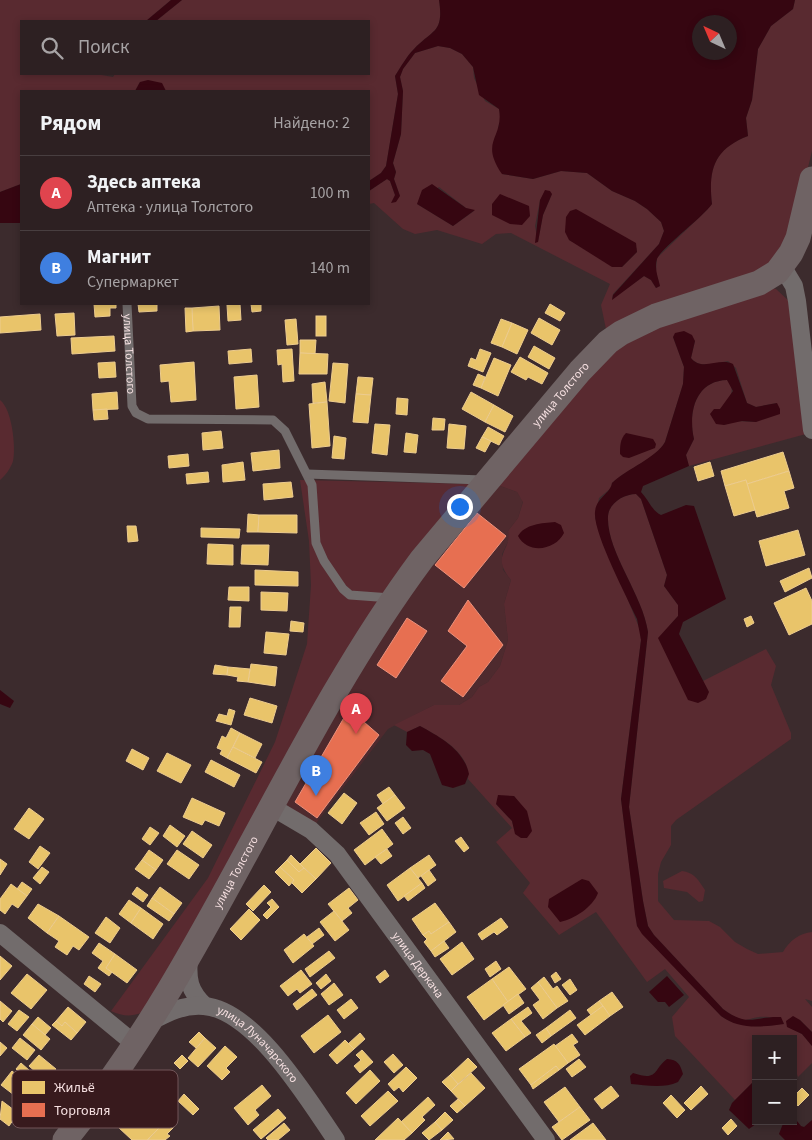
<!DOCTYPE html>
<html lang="ru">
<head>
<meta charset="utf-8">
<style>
  :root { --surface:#2d2022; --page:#35282a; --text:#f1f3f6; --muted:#a7a3a5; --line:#483e40; --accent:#b5a1a2 }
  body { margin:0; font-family:"Source Sans 3",sans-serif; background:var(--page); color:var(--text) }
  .controls { position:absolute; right:15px; bottom:15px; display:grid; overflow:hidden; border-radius:0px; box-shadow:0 2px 8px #0003 }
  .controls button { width:45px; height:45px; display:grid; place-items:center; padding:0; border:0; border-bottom:1px solid var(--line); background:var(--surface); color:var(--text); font:25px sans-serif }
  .compass { position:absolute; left:692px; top:15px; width:45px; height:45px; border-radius:50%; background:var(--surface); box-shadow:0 2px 8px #0003; rotate:316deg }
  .you { position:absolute; left:459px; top:506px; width:18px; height:18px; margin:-12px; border:4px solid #fff; border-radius:50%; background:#1a73e8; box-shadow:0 0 0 8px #1a73e833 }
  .badge { display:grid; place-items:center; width:32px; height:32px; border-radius:50%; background:var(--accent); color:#fff; font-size:16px; font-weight:700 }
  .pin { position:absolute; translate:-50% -41px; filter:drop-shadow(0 1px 2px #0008) }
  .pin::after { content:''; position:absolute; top:26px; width:18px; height:15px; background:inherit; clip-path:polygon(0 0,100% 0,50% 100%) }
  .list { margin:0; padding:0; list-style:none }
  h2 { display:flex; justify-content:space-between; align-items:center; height:65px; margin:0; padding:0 20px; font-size:21px }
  h2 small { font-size:16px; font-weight:400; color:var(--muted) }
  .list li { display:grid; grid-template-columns:32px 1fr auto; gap:15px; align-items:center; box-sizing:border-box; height:75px; padding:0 20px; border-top:1px solid var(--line) }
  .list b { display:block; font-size:19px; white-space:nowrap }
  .list p { margin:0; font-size:16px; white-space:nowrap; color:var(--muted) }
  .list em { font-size:16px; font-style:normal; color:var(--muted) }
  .icon { flex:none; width:28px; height:28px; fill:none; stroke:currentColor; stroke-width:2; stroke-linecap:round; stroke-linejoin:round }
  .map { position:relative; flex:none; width:812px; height:1140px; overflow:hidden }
  .search { position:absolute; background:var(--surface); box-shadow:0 2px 8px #0003; left:20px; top:20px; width:350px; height:55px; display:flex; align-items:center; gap:12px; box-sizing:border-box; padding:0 18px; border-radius:0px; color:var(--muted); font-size:19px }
  .panel { position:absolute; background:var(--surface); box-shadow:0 2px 8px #0003; left:20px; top:90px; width:350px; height:215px; border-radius:0px }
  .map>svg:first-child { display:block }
  .built { fill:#4e2a2e }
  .green { fill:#592a30; fill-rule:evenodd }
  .water { fill:#360611; fill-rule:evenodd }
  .homes { fill:#e9c46a; stroke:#edcc8e }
  .shops { fill:#e76f51; stroke:#ec917c }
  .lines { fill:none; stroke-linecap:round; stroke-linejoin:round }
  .lane { stroke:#726c6c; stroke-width:9 }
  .street { stroke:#726c6c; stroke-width:18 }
  .secondary { stroke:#6f6364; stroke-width:25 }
  .labels { text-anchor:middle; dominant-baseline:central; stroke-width:5; stroke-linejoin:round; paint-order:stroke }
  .street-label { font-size:12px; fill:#f6e0e1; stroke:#381a1d }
  .key { fill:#381a1d; stroke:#715558; stroke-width:1 }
  .key-label { font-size:14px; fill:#f6e0e1 }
</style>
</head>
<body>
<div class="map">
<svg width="812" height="1140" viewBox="0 0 812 1140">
  <rect width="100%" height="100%" fill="#3c2b2d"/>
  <path class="built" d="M495,484L517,492L523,501L518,518L508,531L510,538L502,554L503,570L511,580L504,604L508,640L500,666L488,682L479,687L472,697L459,705H434L388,729L314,826L280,805L370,647Z"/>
  <g class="green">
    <path d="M0,0H171L146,21H21V74H96L113,77L115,74H369V21H156L182,0H439C444,33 433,29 414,49C406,57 401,67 395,76L398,94L386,166L381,173L369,181V91H166L140,82L135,91H21V184L0,192Z"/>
    <path d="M795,0H812V151L790,241L761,271L607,334L601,305L610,284L511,233L496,234L482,244L437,230L415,234L403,229L374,203L369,204V191L387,179L390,181L395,195L400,196L394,179L396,172L393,163L401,134L403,91L400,77L403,69L415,53L438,46L450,48L462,54L473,67L474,78L485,101L499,109L501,119L498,127L502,174L533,179L561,171L587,173L612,191L635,201L647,209L661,222L664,231L659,244L613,294L612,299L644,276L651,280L656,288L660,286L656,272L657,258L706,211L712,204C708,169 714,149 748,136L746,118L752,100L758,49L771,26L793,9ZM439,187L466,208L474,211L453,226L417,204ZM552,194L543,215L538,242L535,226L540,200ZM569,240L635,243L637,252L622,267Z"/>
    <path d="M769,287L776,289L790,302L806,434L689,466L686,455L694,439C688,413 695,381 727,380C737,391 729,400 720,409L724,425L735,421L756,422L777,403L756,407L747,403L736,368L728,361C715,363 700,369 691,358L695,341L673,337L684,367L683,384L665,442C656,459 628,468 612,483L611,488L599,498L595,518L640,630L641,640L621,799L637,926L721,1016C737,1028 764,1028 784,1023C780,1021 774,1017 769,1017C744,1015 750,1029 723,1009L654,935L648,926L643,901L629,807L648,632C643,595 606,551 608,516C609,503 624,494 636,494L641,499L667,575L664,586L678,605V616L664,632L709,692L703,681L766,649L776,666L771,685L791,733V739L676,820L671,826V845L661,862L658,874V901L674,920L709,921L720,927L735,942L747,949L758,954L783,952C789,941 800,933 812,932V1001L805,999L812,1007V1032L800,1020L790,1028L802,1034L812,1046V1063L798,1077L793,1064V1039H756V1079L735,1100L675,1036L672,1017L689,997L665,969L647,982L596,912L559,935L523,893L530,883L496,842L512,828L468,779C471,753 440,737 420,726L407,732L394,725L434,705H459L472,697L479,687L488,682L500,666L508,640L504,604L511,580C490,554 512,552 508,531L518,518L523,502L517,492L495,484L618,343ZM514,796L527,814L514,829L512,821L496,804Z"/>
    <path d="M0,400C12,409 16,447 13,461C11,468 5,476 0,480Z"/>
    <path d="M300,480L477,484L141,1013C130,1017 122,1016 111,1011L208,878L275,742L307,644L311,585L309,541Z"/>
    <path d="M682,871C694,872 699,881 705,890L703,901L699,902L687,892L664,888L663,881Z"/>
  </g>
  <g class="water">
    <path d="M171,0H182L156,21H146Z"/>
    <path d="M439,0H795L793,9L771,26L758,49L752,100L746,118L748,136C714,149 708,170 712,204C701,219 661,248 657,259C654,268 658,277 660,286L656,288L651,280L644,276L612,300L613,295L659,244L664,231L661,222L647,209L635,201L612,191L587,173L561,171L533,179L502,174C479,140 504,139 499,109L479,95L473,67L462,54L450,48L438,46L415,53L403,69L400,77L403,91L401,134L393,163L396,172L394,179L400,196L396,202L391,203L395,195L390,181L387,179L369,191V181L381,173L386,166L398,94L395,76C401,67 406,57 414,49C433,29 444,33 439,0ZM700,22H730V52H700Z"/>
    <path d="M148,80L162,83L166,91H135L140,82Z"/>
    <path d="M21,184V223H0V192Z"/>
    <path d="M432,184L466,208L475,210L453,226L417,204L422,190Z"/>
    <path d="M545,190L550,191L552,194L543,215L538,242L535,243L540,200Z"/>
    <path d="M500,194L529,206L530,216L522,225L510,224L492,215V204Z"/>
    <path d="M576,209L636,243L637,252L622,267H612L569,240L565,232L566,217L570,211Z"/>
    <path d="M684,331L692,335L695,341L691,358C702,372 719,357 733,364L747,403L756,407L777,403L780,409V414L756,422L742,421L724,425L716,424L710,414L714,409H720L733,391L727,380C695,381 688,413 694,439L686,455L689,466L643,486L641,492C648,499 652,511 661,515L686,505L694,506L726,599L683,622L679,634L709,692L706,699L698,703L688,700L658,638L678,616V605L664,586L667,575L641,499L636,494C624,494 609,503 608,516C606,551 643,595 648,632L629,807L643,901L648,926L654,935L723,1009C749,1028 753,1016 781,1017L784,1024C761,1027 740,1030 721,1016L642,934L637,926L635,914L621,799L641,640L637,619C627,597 593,533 595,512C596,498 610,494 612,483C628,468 656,458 665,442L683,384L684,367L673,337L675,333Z"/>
    <path d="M626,433L653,439L656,444L655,448L629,458L623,457L620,454C620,446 620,439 626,433Z"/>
    <path d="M555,522L561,525L564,533C556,550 528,555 518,536C525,524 542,523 555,522Z"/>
    <path d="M0,690L14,701L10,708L0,704Z"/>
    <path d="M420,726C440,737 464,750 469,774L465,784L453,788L442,785L430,754L423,750L412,751L406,745L407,732Z"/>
    <path d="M498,795L514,796L527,811L532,831L527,838H521L515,834L512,821L496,804Z"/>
    <path d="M582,879L589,881L598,893C593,907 574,919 560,922L548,907L549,899Z"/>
    <path d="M667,976L684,995L669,1007L665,1002H658L649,992Z"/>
    <path d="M793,1016L800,1020L812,1032V1046L802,1034L787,1027L786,1021Z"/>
    <path d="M667,1059C678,1060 680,1064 683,1074L678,1082C663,1089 645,1085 631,1084L630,1076L633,1073C659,1082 653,1069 667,1059Z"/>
    <path d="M756,1079V1121H760L749,1129L729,1110L732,1103Z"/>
    <path d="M793,1116L801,1126L804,1127L812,1120V1140H785L779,1134L784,1121H793Z"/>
  </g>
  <g class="homes">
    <path d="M94,304H116V308H110V316L95,317Z"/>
    <path d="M138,304H157V311L139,312Z"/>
    <path d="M240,304L241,320L228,321L227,305Z"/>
    <path d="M251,304H261V311L252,312Z"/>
    <path d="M550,304L565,313L560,321L545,313Z"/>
    <path d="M219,306L220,330L193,331L192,308Z"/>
    <path d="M185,308H192L193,331L186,332Z"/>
    <path d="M74,313L75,335L57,336L55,314Z"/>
    <path d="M40,314L41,330L0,333V317Z"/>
    <rect x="316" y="316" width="10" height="20"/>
    <path d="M539,318L560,330L552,345L531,333Z"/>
    <path d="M296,319L298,344L287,345L285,320Z"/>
    <path d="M501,319L512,323L502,347L491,343Z"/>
    <path d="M512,323L528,330L517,354L502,347Z"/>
    <path d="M114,336L115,351L72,354L71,338Z"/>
    <path d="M300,340H316L315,354L300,353Z"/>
    <path d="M534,346L555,358L549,369L528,357Z"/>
    <path d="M251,349L252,362L229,364L228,351Z"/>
    <path d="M292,349L294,381L283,382L282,364L278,365L277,350Z"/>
    <path d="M480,349L491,353L483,372L468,366L471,358L476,360Z"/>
    <path d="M300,353L328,354L327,374H299Z"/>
    <path d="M520,357L548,373L542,384L528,377L526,380L511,372Z"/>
    <path d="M494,358L511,365L498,396L481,388Z"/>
    <path d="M115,362L116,377L99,378L98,363Z"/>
    <path d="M194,362L196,400L171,402L169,381L161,382L160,365Z"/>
    <path d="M333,363L348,364L345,403L329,401Z"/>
    <path d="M478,374L485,377L481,388L473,385Z"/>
    <path d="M257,375L259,407L236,409L234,377Z"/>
    <path d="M358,377L373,378L371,395L356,394Z"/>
    <path d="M325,382L327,402L313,403L312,384Z"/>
    <path d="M117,392L118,409L93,410L92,394Z"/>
    <path d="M471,392L494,405L485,422L462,409Z"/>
    <path d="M356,394L371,395L368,423L353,422Z"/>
    <path d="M397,398L408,399L407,415L396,414Z"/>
    <path d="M327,402L330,446L312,448L309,404Z"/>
    <path d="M494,405L513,416L505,432L485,422Z"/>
    <path d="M107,409L108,419L94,420L93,410Z"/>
    <path d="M433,418L445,419L444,430H432Z"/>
    <path d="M375,424L390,425L387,455L372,453Z"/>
    <path d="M449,424L466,426L464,449L447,448Z"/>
    <path d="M488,427L504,436L499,445L482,437Z"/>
    <path d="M221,431L223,448L203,450L202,433Z"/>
    <path d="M406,433L418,435L416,453L404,452Z"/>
    <path d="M334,436L346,438L344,459L332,458Z"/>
    <path d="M482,437L491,441L485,452L476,448Z"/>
    <path d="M279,450L280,468L253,471L251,453Z"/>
    <path d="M783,452L789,471L747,484L746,480L725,486L721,471Z"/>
    <path d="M188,454L189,466L169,468L168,456Z"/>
    <path d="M243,462L245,480L223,482L222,465Z"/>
    <path d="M710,462L714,476L698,481L694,467Z"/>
    <path d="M789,471L794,488L784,491L789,508L757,517L747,484Z"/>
    <path d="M208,472L209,482L187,484L186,474Z"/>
    <path d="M746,480L755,510L734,516L725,486Z"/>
    <path d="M291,482L293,497L264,500L263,484Z"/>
    <path d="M248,514L259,515L258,532H247Z"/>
    <path d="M259,515H297V533L258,532Z"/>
    <path d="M127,526H136L138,541L128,542Z"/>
    <path d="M201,528L240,529L239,538L201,537Z"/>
    <path d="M798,530L805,555L766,566L759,541Z"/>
    <path d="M208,544L233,545V565L207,564Z"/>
    <path d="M242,545H269L268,565L241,564Z"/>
    <path d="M809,568L812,578L785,592L780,581Z"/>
    <path d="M255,570L298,572V586L255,585Z"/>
    <path d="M229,587H249V601L228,600Z"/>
    <path d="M806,588L812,601V624L789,635L774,603Z"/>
    <path d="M261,592L288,593L287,611L261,610Z"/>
    <path d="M230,607H241L240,627H229Z"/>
    <path d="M751,616L754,623L747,627L744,619Z"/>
    <path d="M291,621L304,623L303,632L290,631Z"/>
    <path d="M266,632L289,634L286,655L264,653Z"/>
    <path d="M251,664L277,667L275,686L248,682Z"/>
    <path d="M215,665L228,667L227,675L213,674Z"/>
    <path d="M228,667L250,669L248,682L237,681L238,677L227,675Z"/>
    <path d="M250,698L277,706L272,723L244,715Z"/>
    <path d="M229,709L235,711L231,725L216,721L219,714L227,716Z"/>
    <path d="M231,728L240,733L227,758L220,754L222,750L217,748L222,736L226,738Z"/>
    <path d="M240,733L262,744L255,758L233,747Z"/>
    <path d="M233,747L262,762L256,773L227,758Z"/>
    <path d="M132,749L149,758L143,770L126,761Z"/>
    <path d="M167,753L191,765L181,783L157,771Z"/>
    <path d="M211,760L240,775L234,787L205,772Z"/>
    <path d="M389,787L395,795L383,804L377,795Z"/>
    <path d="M344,793L357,803L342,824L328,813Z"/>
    <path d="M395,795L405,808L387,821L377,808Z"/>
    <path d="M192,798L225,813L219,826L205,820L202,825L183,817Z"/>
    <path d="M29,808L44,819L29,839L14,829Z"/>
    <path d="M376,812L384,824L369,835L360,823Z"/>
    <path d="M403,817L411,828L403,834L395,823Z"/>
    <path d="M170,825L185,836L177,847L163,836Z"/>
    <path d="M150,827L159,833L150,845L142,839Z"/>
    <path d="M382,829L393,844L365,865L354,850Z"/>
    <path d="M192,831L212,845L203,858L183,844Z"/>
    <path d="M461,837L469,848L464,852L455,841Z"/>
    <path d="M40,846L50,853L38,869L29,862Z"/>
    <path d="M316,848L331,863L316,879L300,864Z"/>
    <path d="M387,849L392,856L381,864L375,857Z"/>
    <path d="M149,850L163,860L156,870L142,860Z"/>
    <path d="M177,850L199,865L189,879L167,864Z"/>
    <path d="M291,855L304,868L299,872L287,860Z"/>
    <path d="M429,855L436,865L418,878L410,868Z"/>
    <path d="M0,859L7,864L0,875Z"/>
    <path d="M142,860L156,870L149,879L135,869Z"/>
    <path d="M287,860L299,872L304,868L316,879L302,893L292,883L294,880L280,867Z"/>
    <path d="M42,867L49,872L40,884L33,878Z"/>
    <path d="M280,867L294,880L289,886L275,872Z"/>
    <path d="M410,868L422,883L398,901L387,885Z"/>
    <path d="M429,870L436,880L428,886L421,876Z"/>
    <path d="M22,882L32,889L27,896L17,889Z"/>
    <path d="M422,883L425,888L408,901L404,896Z"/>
    <path d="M11,884L27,896L18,908L12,904L5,914L0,910V899Z"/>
    <path d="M264,885L271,892L253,911L246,904Z"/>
    <path d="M137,887L148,895L143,902L132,894Z"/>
    <path d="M160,887L182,903L174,914L152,898Z"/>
    <path d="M349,888L358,900L348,908L352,913L342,921L328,904Z"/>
    <path d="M152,898L174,914L169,921L147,906Z"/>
    <path d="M272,899L279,907L267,919L263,915L271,907L267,903Z"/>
    <path d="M129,900L141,908L131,923L119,914Z"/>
    <path d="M435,903L449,922L431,934L429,931L423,935L412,919Z"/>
    <path d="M38,904L59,916L47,933L28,918Z"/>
    <path d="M141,908L163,924L153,939L131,923Z"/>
    <path d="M249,909L260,920L241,940L230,929Z"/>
    <path d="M334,911L349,930L335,941L320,922Z"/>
    <path d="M59,916L89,937L79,950L73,946L67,955L55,947L59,941L47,933Z"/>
    <path d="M106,917L120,928L110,943L95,933Z"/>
    <path d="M501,918L508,927L497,935L494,932L482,940L478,934Z"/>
    <path d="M449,922L456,932L431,951L424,942L427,939L423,935L429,931L431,934Z"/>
    <path d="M319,928L324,935L312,944L307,937Z"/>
    <path d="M304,934L314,946L293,963L284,950Z"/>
    <path d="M444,941L449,948L435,957L431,951Z"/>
    <path d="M462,942L474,959L452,975L440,959Z"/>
    <path d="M99,943L115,954L106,968L112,972L109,976L98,968L103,961L92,953Z"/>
    <path d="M329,951L335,958L310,977L305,969Z"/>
    <path d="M115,954L137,970L127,983L106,968Z"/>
    <path d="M0,956L12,966L0,980Z"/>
    <path d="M496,961L501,969L490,977L485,969Z"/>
    <path d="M509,967L526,989L508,1002L492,979Z"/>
    <path d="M301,970L312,984L300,993L297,989L288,996L280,986Z"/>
    <path d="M385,970L389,976L380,983L376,977Z"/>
    <path d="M556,972L561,979L555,983L551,976Z"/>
    <path d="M27,974L47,990L31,1009L11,993Z"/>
    <path d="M326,974L331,981L321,989L316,983Z"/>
    <path d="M89,976L101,984L95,992L84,984Z"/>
    <path d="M544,977L553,989L557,986L568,1001L557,1008L538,982Z"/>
    <path d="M492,979L508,1002L484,1020L467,997Z"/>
    <path d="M570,979L577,990L570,995L562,985Z"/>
    <path d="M538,982L557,1008L543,1019L533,1005L540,1000L531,988Z"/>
    <path d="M334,983L343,995L329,1005L321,994Z"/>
    <path d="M312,989L317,995L297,1010L293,1004Z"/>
    <path d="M612,992L623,1007L610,1016L599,1001Z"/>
    <path d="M518,994L524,1003L509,1014L503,1005Z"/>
    <path d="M351,999L358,1008L344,1019L337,1010Z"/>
    <path d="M0,1001L12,1011L3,1022L0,1019Z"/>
    <path d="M599,1001L603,1006L591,1015L587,1010Z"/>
    <path d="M603,1006L610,1016L585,1035L577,1025Z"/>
    <path d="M68,1007L86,1022L77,1033L65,1022L62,1026L56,1021Z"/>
    <path d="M528,1007L532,1013L521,1021L531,1033L525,1037L511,1019Z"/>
    <path d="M19,1010L29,1017L17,1031L8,1024Z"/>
    <path d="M570,1010L576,1018L551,1036L546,1028Z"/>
    <path d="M328,1015L341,1032L314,1053L301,1036Z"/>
    <path d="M38,1017L51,1028L45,1035L32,1024Z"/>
    <path d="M511,1019L525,1037L506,1051L492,1033Z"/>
    <path d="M56,1021L62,1026L65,1022L77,1033L71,1040L52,1025Z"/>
    <path d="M32,1024L50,1039L41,1050L23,1035Z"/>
    <path d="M546,1028L551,1036L542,1043L536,1035Z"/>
    <path d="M199,1032L205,1038L196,1048L189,1042Z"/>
    <path d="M360,1033L365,1039L354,1049L348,1044Z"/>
    <path d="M572,1034L578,1042L573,1045L580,1055L568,1063L555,1046Z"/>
    <path d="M20,1038L35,1050L27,1060L12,1048Z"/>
    <path d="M205,1038L216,1048L198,1067L188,1058Z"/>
    <path d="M345,1040L354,1049L337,1064L329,1055Z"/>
    <path d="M0,1042L7,1048L0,1056Z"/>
    <path d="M554,1044L568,1063L559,1070L556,1066L531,1085L519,1069Z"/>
    <path d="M225,1046L237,1057L226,1068L230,1072L222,1080L207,1066Z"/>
    <path d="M362,1050L373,1062L360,1073L354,1066L361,1060L356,1055Z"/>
    <path d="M393,1054L403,1065L394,1073L384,1062Z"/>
    <path d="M39,1055L56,1069L46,1081L29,1066Z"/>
    <path d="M182,1055L188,1061L180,1069L174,1063Z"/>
    <path d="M468,1058L477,1067L458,1084L450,1075Z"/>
    <path d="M579,1059L586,1067L572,1077L566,1069Z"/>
    <path d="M21,1063L30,1071L25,1077L16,1069Z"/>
    <path d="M556,1066L559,1070L533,1089L531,1085Z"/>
    <path d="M406,1067L417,1078L403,1092L399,1087L394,1091L388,1084Z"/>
    <path d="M370,1070L380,1081L356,1104L346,1093Z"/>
    <path d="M12,1071L34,1089L27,1098L18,1090L14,1095L1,1085Z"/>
    <path d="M471,1073L485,1088L465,1106L451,1091Z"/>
    <path d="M450,1075L458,1084L451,1091L442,1082Z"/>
    <path d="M262,1085L271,1096L255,1110L259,1115L248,1125L234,1108Z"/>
    <path d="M611,1086L619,1096L602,1109L594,1099Z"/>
    <path d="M701,1086L708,1094L691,1110L684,1103Z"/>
    <path d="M565,1087L580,1107L559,1122L544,1102Z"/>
    <path d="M802,1088L809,1095L798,1106L793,1101V1097Z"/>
    <path d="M388,1091L398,1101L370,1126L361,1116Z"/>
    <path d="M184,1094L199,1109L193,1115L178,1101Z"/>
    <path d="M148,1095L170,1115L159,1128L136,1107Z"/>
    <path d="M671,1095L685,1110L677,1118L663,1103Z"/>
    <path d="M428,1097L435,1105L422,1117L425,1120L412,1133L401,1122Z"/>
    <path d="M458,1099L465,1106L457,1113L450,1106Z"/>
    <path d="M2,1101L18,1113L9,1126L0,1119Z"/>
    <path d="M136,1107L159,1128L147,1140H132L118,1127Z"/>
    <path d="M580,1107L590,1120L562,1140L552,1127Z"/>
    <path d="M278,1109L286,1118L261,1139L253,1130Z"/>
    <path d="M445,1112L453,1120L442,1130L435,1122Z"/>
    <path d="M398,1118L412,1133L404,1140H375Z"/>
    <path d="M167,1119L175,1126L167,1134L170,1136L165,1140H148Z"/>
    <path d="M731,1119L737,1126L728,1135L722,1128Z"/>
    <path d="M435,1122L442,1130L429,1140L422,1133Z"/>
    <path d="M284,1123L290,1130L278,1140H268L266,1138Z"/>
    <path d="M593,1123L606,1140H570Z"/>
    <path d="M448,1132L454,1139L440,1140Z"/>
  </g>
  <g class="shops">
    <path d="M477,513L506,536L464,588L435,565Z"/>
    <path d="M468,600L503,645L463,697L441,681L467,646L448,631Z"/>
    <path d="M407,618L427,631L396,678L377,665Z"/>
    <path d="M349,709L379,735L317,818L295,802Z"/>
  </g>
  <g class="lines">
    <g class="lane">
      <path id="s1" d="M127,304L132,406L136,413L148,419L273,420L285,431L312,485L316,543L324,561L343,589L350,595L391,598"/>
      <path d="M307,474L483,480"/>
    </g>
    <g class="street">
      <path d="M782,266L794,286L797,301L812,430"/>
      <path id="s2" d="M272,807L311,830L337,854L546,1140"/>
      <path d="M0,933L136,1045"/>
      <path d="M189,958C187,979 189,991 205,1006"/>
      <path id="s3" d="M150,1022C167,1013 184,1004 204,1006C255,1010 309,1101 336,1140"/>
    </g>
    <path class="secondary" id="s4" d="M65,1140C210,963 286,742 422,559L580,371L608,342L621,333L656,316L759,283L777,272L791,253L798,238L812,179"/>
  </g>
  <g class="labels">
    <g class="street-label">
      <text stroke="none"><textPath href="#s1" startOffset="50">улица Толстого</textPath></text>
      <text stroke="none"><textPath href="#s4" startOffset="898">улица Толстого</textPath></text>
      <text stroke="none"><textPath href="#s4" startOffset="318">улица Толстого</textPath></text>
      <text stroke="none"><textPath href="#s2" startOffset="218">улица Деркача</textPath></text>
      <text stroke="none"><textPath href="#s3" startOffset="125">улица Луначарского</textPath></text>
    </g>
  </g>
  <rect x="12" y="1070" width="166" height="58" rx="8" class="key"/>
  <rect x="22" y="1081" width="23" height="13" fill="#e9c46a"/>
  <rect x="22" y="1103" width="23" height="14" fill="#e76f51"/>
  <g class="key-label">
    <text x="54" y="1092">Жильё</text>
    <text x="54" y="1115">Торговля</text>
  </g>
</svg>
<div class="controls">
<button>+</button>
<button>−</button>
</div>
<svg class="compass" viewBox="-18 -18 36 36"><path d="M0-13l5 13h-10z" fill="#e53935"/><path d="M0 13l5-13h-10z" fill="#a7a3a5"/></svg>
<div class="you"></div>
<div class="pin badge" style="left:356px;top:734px;background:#e0444e">A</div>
<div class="pin badge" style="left:316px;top:796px;background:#3f7fe0">B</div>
<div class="search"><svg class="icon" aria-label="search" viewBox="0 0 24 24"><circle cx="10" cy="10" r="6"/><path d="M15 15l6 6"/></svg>Поиск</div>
<section class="panel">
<h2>Рядом<small>Найдено: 2</small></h2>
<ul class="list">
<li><span class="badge" style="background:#e0444e">A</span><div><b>Здесь аптека</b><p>Аптека · улица Толстого</p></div><em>100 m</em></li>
<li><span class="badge" style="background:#3f7fe0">B</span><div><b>Магнит</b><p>Супермаркет</p></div><em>140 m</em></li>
</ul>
</section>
</div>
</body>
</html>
